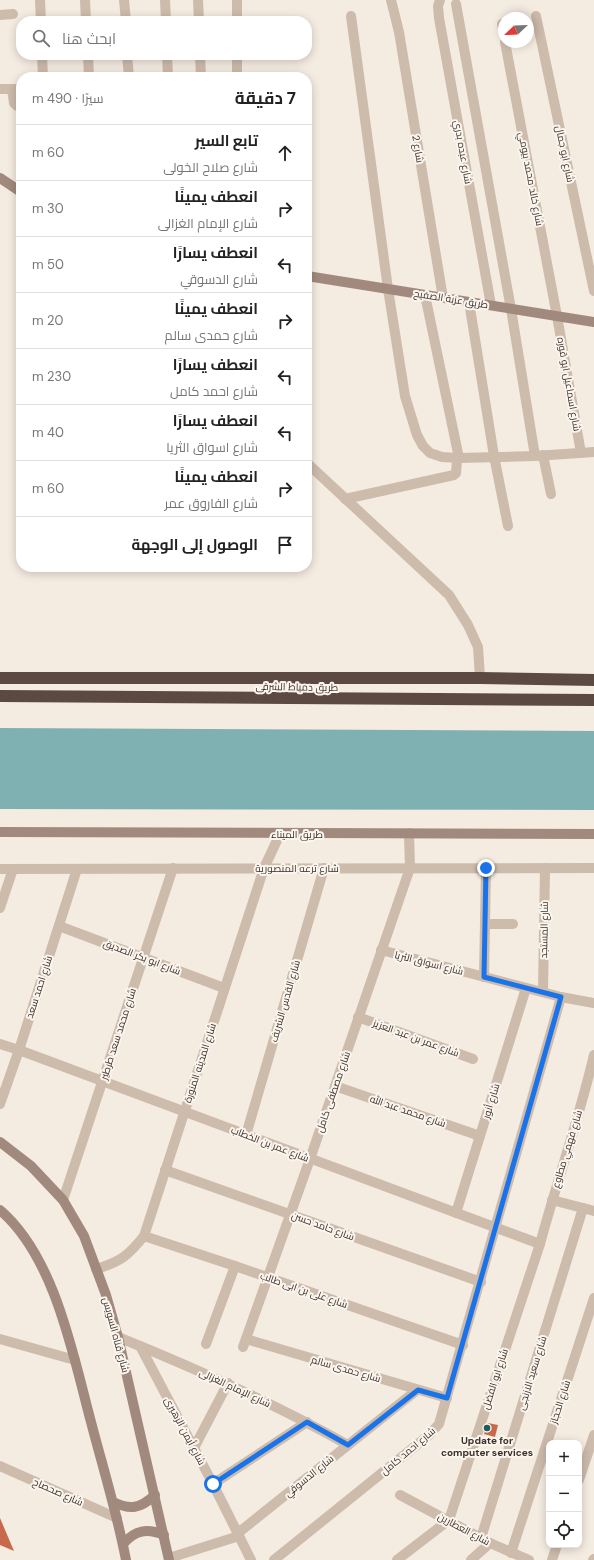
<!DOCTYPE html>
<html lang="ar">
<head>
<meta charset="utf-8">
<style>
  :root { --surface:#fff; --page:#f6f6f6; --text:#222; --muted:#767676; --line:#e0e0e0 }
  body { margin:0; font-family:"DM Sans",Cairo,sans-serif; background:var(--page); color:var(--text); direction:rtl }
  .controls { position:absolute; right:12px; bottom:12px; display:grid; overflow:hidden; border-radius:8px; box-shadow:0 2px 10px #0003 }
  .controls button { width:36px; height:36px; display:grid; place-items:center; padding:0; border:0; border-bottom:1px solid var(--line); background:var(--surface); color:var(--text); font:20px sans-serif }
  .compass { position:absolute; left:498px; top:12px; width:36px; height:36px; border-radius:50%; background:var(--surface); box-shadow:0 2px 10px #0003; rotate:247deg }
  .stop { position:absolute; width:12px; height:12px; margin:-9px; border:3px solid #1a73e8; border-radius:50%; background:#fff }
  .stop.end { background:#1a73e8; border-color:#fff; box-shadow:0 1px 4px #0008 }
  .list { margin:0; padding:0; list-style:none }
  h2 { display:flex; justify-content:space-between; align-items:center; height:52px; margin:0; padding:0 16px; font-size:17px }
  h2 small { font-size:13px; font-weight:400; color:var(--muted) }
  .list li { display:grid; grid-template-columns:26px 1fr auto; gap:12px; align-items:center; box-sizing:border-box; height:56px; padding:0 16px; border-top:1px solid var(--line) }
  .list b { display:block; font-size:15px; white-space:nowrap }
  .list p { margin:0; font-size:13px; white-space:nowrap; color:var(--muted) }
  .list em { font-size:13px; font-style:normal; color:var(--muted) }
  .icon { flex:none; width:22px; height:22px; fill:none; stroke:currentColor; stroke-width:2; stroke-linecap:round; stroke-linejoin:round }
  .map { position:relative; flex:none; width:594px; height:1560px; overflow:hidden; direction:ltr }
  .search { position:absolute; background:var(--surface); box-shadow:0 2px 10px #0003; left:16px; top:16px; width:296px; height:44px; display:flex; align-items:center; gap:10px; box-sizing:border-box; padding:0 14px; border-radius:16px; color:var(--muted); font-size:15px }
  .panel { position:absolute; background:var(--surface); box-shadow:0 2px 10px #0003; left:16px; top:72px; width:296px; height:500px; border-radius:16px; direction:rtl }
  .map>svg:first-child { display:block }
  .water { fill:#7fb0b2 }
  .building { fill:#c8694b }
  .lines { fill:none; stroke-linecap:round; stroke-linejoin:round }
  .street { stroke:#cdbbac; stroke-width:10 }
  .secondary { stroke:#a18a7d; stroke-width:10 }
  .highway { stroke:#5c4a42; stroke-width:12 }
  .route { stroke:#1a73e8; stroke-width:5 }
  .poi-dot { fill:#1f5a5e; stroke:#fbf5ee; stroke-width:1.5 }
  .labels { text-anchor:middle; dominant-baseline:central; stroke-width:4; stroke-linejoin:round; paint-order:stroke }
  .street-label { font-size:10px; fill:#3b302b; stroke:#fbf5ee }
  .poi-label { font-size:10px; font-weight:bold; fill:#3b302b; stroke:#fbf5ee }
</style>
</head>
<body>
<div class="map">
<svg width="594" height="1560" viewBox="0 0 594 1560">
  <rect width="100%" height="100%" fill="#f4ebe1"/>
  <path class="water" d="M0,728L594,731V810L0,809Z"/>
  <g class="building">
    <path d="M488,1423L498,1425L495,1437L484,1434Z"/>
    <path d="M0,1518L14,1551L0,1545Z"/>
  </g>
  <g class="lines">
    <g class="street">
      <path d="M40,0L41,21"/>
      <path d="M85,0L86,21"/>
      <path d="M124,0L126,21"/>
      <path d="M165,0L166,21"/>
      <path d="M198,0L199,21"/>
      <path d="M237,0V21"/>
      <path d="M391,0L399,32L443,298"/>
      <path d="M440,0L438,6L439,18L491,305"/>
      <path d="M456,4L511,309L535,456"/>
      <path d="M0,15L13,14"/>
      <path d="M351,16L388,289L405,396L417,435L423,446L430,453L442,457L459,458L535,456L594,452"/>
      <path d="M536,16L594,291"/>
      <path d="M502,24L504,34"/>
      <path d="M505,42L557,316L581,453"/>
      <path d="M42,55L43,77"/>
      <path d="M88,55L89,77"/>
      <path d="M127,55L129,77"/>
      <path d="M167,55L168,77"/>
      <path d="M200,55L201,77"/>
      <path d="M237,55V77"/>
      <path d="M0,89H21"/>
      <path d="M12,89L14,103L17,106L21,107"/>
      <path d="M469,302L494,456L508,526"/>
      <path d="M543,455L551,494"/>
      <path d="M307,463L449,595L468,625L478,647L480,678"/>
      <path d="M345,499L454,475L456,473L457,460L459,458L425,295"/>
      <path d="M0,869L594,868"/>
      <path d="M0,908L13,869"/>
      <path d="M485,924H513"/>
      <path d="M59,926L224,988"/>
      <path d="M381,950L561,997L594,1003"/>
      <path d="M484,977L486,868"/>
      <path d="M543,992L545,868"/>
      <path d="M358,1017L473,1059"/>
      <path d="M0,1044L19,1050L540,1244"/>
      <path d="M335,1086L480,1136"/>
      <path d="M0,1104L19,1050L77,869"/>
      <path d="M246,1135L324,868"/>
      <path d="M165,1170L481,1282"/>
      <path d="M63,1200L173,868"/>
      <path d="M552,1200L594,1211"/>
      <path d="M456,1213L526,988"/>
      <path d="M144,1236L235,1266L463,1345"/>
      <path d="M96,1269C120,1262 128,1256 144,1236L264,868L280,834"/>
      <path d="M118,1337C197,1369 274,1403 348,1445"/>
      <path d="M0,1339L75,1360"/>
      <path d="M246,1339L447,1398"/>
      <path d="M206,1344L235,1266"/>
      <path d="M140,1346L213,1484L251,1560"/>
      <path d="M243,1347L310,1159L410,868L409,833"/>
      <path d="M194,1448L228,1383"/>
      <path d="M0,1466L117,1518"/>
      <path d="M579,1480L594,1435"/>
      <path d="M213,1484L307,1422"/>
      <path d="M400,1495L490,1543L529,1560"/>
      <path d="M238,1533L417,1390"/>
      <path d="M481,1538L583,1208"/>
      <path d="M511,1553L594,1298"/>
      <path d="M169,1558L239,1536"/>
      <path d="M274,1560L429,1435L439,1424L561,997"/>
      <path d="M397,1560L449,1520L540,1244C557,1181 579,1119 594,1055"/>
      <path d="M471,1560L490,1543"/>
      <path d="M552,1560L557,1545"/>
      <path d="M593,1560L594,1559"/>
    </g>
    <g class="secondary">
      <path d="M0,178L21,192"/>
      <path d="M307,276L594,322"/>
      <path d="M0,832L594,834"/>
      <path d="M0,1142L31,1166L63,1200L84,1236L106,1295L118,1337L169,1560"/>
      <path d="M0,1210C55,1257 73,1355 91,1422C103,1468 117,1513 126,1560"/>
      <path d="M113,1502C130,1510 140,1509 155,1495"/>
      <path d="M123,1544C135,1530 147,1528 164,1535"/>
    </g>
    <g class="highway">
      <path d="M0,678H480L594,680"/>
      <path d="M0,696L594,700"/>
    </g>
  </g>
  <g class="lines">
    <path class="route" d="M213,1484L307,1422L348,1445L418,1390L447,1398L561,997L484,977L486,868"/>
  </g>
  <circle class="poi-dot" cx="487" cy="1428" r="4"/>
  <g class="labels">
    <g class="street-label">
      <text transform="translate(418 149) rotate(81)">شارع 2</text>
      <text transform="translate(463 152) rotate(80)">شارع عبده بدري</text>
      <text transform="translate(565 154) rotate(78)">شارع ابو جمال</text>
      <text transform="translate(531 179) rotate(79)">شارع خالد محمد بيومي</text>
      <text transform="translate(451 299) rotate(9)">طريق عزبة الصفيح</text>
      <text transform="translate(569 384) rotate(80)">شارع اسماعيل ابو قوره</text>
      <text transform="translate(297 687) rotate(1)">طريق دمياط الشرقى</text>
      <text x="297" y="834">طريق الميناء</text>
      <text x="297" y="868">شارع ترعه المنصورية</text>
      <text transform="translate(544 930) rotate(-89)">شارع المستجد</text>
      <text transform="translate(142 957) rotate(21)">شارع ابو بكر الصديق</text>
      <text transform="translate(429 963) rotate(14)">شارع اسواق الثريا</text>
      <text transform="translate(39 987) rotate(-72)">شارع احمد سعد</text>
      <text transform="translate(285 1001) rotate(-74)">شارع القدس الشريف</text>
      <text transform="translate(118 1034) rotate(-72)">شارع محمد سعد طرطير</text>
      <text transform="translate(416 1038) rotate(20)">شارع عمر بن عبد العزيز</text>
      <text transform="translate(200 1063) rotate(-72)">شارع المدينه المنورة</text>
      <text transform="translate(333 1092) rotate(-71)">شارع مصطفى كامل</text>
      <text transform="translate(491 1101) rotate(-73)">شارع أنور</text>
      <text transform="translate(408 1111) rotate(19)">شارع محمد عبد الله</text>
      <text transform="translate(270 1144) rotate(21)">شارع عمر بن الخطاب</text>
      <text transform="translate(567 1149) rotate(-73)">شارع فهمي مطاوع</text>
      <text transform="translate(323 1226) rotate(20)">شارع حامد حسن</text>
      <text transform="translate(304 1290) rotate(19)">شارع على بن ابى طالب</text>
      <text transform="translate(116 1335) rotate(75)">شارع قناه السويس</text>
      <text transform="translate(346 1369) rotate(16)">شارع حمدى سالم</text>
      <text transform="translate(532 1373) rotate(-73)">شارع سعيد الازنجى</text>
      <text transform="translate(495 1379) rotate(-72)">شارع ابو الفضل</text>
      <text transform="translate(235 1388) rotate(25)">شارع الإمام الغزالى</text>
      <text transform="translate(560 1402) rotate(-72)">شارع الحجاز</text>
      <text transform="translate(185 1431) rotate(62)">شارع أيمن الزهيرى</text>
      <text transform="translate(408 1451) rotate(-40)">شارع احمد كامل</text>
      <text transform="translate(309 1476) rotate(-39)">شارع الدسوقي</text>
      <text transform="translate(58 1492) rotate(24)">شارع صحصاح</text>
      <text transform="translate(464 1529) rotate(28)">شارع العطارين</text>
    </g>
    <g class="poi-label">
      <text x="487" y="1440">Update for<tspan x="487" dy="12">computer services</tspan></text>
    </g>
  </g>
</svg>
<div class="controls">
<button>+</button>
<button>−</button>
<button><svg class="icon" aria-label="locate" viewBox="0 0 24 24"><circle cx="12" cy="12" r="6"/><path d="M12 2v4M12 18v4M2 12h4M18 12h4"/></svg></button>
</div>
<svg class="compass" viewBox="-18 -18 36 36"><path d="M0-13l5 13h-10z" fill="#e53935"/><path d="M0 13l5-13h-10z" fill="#767676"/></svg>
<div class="stop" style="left:213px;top:1484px"></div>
<div class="stop end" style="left:486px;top:868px"></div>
<div class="search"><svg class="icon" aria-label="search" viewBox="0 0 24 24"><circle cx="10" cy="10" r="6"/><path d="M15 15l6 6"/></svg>ابحث هنا</div>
<section class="panel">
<h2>7 دقيقة<small>سيرًا · 490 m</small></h2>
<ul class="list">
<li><svg class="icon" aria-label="ahead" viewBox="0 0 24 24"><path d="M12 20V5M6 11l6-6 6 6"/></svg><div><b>تابع السير</b><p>شارع صلاح الخولى</p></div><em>60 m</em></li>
<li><svg class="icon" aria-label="right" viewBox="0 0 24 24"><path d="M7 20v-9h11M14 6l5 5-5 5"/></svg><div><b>انعطف يمينًا</b><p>شارع الإمام الغزالى</p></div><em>30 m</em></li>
<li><svg class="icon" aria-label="left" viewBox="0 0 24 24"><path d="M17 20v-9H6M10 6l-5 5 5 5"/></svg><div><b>انعطف يسارًا</b><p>شارع الدسوقي</p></div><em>50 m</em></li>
<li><svg class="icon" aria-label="right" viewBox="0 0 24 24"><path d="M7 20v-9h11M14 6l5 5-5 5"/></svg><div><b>انعطف يمينًا</b><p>شارع حمدى سالم</p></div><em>20 m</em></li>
<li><svg class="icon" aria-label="left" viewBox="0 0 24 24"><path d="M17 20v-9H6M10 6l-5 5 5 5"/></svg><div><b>انعطف يسارًا</b><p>شارع احمد كامل</p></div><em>230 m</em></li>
<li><svg class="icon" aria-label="left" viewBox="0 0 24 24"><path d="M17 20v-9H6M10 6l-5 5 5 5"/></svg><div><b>انعطف يسارًا</b><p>شارع اسواق الثريا</p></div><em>40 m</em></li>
<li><svg class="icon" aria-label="right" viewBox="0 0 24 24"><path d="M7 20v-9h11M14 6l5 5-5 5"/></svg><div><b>انعطف يمينًا</b><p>شارع الفاروق عمر</p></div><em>60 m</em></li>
<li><svg class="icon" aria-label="arrive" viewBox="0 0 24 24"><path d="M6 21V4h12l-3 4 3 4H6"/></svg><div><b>الوصول إلى الوجهة</b></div></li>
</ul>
</section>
</div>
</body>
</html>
